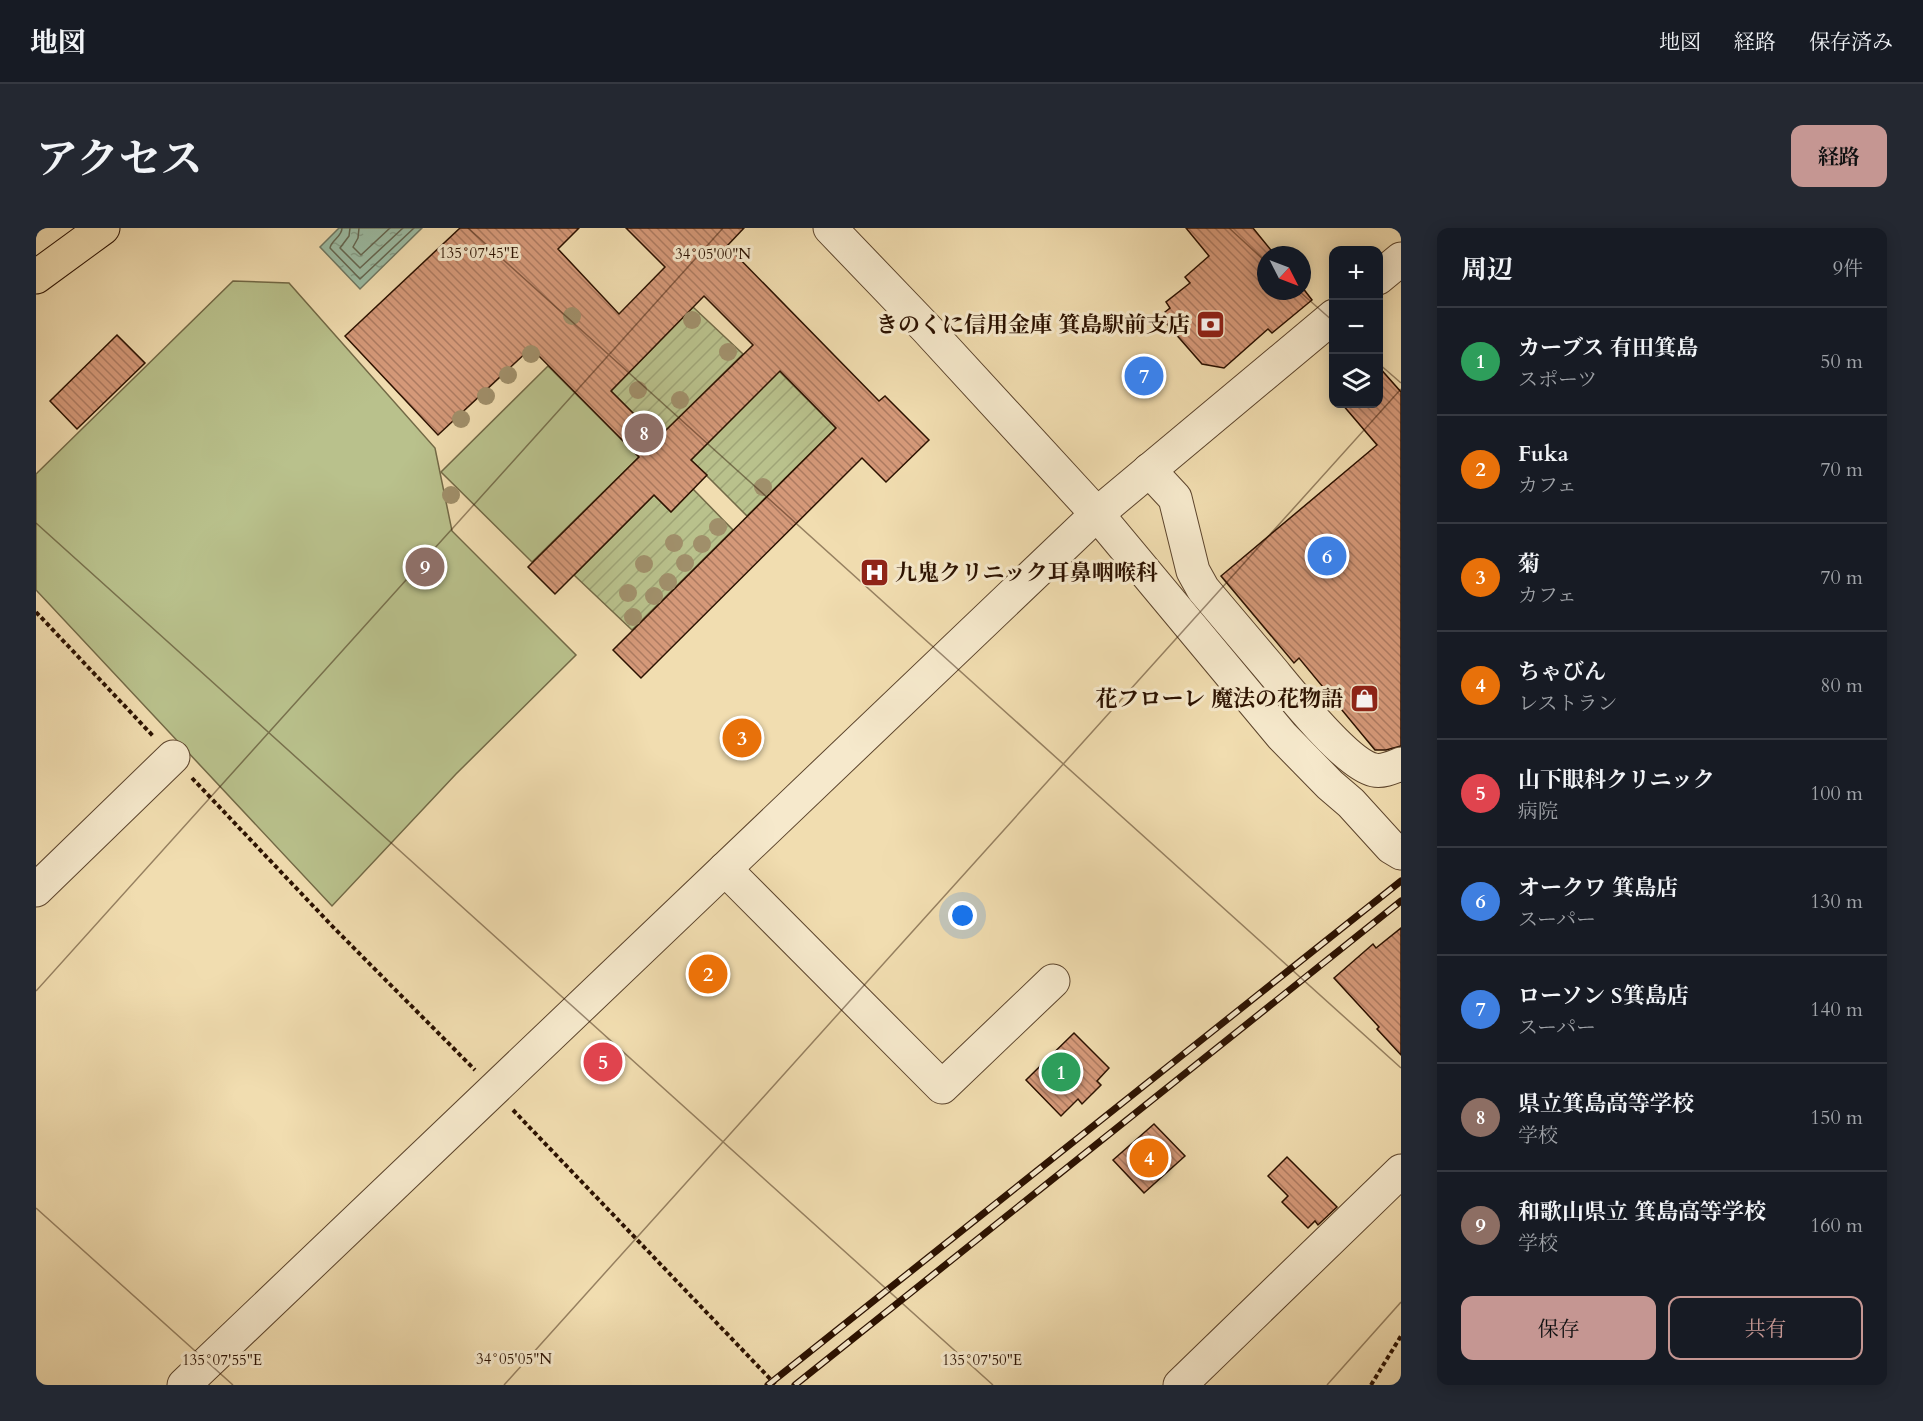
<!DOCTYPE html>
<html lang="ja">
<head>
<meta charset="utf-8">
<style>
  :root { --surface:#171b24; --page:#242831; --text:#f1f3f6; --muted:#9ea1a6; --line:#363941; --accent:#c59692 }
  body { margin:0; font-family:Cardo,"Noto Serif JP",serif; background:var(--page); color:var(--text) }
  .controls { position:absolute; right:18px; top:18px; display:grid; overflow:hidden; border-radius:12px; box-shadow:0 3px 15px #0003 }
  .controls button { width:54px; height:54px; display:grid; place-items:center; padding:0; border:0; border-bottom:2px solid var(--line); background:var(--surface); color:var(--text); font:30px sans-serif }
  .compass { position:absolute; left:1221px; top:18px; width:54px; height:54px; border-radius:50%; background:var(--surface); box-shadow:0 3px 15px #0003; rotate:132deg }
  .you { position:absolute; left:927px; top:688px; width:21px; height:21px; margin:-15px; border:4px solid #fff; border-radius:50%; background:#1a73e8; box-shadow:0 0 0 9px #1a73e833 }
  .badge { display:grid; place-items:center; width:39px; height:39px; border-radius:50%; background:var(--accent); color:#fff; font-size:20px; font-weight:700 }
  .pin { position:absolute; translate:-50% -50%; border:3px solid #fff; box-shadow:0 2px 6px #0006 }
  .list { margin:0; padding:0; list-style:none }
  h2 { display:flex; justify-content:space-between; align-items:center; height:78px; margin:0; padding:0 24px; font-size:26px }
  h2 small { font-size:20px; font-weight:400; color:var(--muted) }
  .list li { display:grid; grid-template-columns:39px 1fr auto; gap:18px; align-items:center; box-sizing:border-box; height:108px; padding:0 24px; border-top:2px solid var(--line) }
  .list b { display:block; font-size:22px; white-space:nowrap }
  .list p { margin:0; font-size:20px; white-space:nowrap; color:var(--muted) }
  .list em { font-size:20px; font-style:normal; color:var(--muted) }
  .actions { display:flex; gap:12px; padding:18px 24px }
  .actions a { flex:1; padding:14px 0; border:2px solid var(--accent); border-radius:12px; text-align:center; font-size:21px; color:var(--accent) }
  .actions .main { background:var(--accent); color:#111 }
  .icon { flex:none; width:33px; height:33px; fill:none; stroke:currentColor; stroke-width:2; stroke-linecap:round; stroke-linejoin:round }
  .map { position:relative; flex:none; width:1365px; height:1157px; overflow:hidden; border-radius:12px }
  header { display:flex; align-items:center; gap:36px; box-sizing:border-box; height:84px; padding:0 30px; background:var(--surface); border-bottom:2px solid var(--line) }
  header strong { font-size:28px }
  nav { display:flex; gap:33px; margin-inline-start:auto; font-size:21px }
  .intro { display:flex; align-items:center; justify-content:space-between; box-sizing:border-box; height:144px; padding:0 36px }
  h1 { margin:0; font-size:42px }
  .button { padding:15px 27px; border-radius:12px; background:var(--accent); color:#111; font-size:21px; font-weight:700 }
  main { display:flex; gap:36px; padding:0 36px }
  aside { flex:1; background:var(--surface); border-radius:12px; box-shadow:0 3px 15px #0003 }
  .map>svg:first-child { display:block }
  .grass { fill:#b9c18c; stroke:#726946; stroke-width:1.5 }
  .garden { fill:url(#garden-furrows); stroke:#726946; stroke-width:1.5 }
  .water { fill:url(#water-ripples); stroke:#6f7863; stroke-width:1.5 }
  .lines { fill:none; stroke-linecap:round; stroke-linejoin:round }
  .shore { stroke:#646752; stroke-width:1.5 }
  .building { fill:url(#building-back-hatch); stroke:#2b1100; stroke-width:1.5; fill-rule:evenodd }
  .minor-casing { stroke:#5c442c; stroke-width:35 }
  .highway-casing { stroke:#2b1100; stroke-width:35 }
  .path { stroke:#2b1100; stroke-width:4; stroke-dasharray:4.5 3; stroke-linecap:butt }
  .minor { stroke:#f6e9cc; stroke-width:33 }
  .highway { stroke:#f1ddb0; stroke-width:33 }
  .rail-casing { stroke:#2b1100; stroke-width:7 }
  .rail { stroke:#f6e9cc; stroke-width:4.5; stroke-dasharray:14; stroke-linecap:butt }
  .tree { fill:#a08f6a }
  .ticks { fill:none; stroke:#2b1100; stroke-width:1.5; stroke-opacity:0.45 }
  .labels { text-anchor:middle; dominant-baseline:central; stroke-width:6; stroke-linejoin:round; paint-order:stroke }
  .poi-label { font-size:22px; font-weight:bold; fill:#2b1100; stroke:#f6e9cc; text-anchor:end }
  .ticks-label { font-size:15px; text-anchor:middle; fill:#2b1100; stroke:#f6e9cc; stroke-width:6; stroke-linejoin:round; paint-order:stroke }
</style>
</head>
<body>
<header>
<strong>地図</strong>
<nav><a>地図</a><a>経路</a><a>保存済み</a></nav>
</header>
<div class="intro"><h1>アクセス</h1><a class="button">経路</a></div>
<main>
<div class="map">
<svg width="1365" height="1157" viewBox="0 0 1365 1157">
  <defs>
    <pattern id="garden-furrows" width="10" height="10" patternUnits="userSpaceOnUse" patternTransform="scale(1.5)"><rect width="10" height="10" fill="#b9c18c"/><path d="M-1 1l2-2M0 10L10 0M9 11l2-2" fill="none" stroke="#9fa577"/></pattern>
    <pattern id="water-ripples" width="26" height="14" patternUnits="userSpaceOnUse" patternTransform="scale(1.5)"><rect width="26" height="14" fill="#9cbda5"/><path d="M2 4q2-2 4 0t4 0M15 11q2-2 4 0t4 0" fill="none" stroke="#87a18c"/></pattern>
    <pattern id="building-back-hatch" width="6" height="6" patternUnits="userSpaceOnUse" patternTransform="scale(1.5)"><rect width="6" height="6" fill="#d59979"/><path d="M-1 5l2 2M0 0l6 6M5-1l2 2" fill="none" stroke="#ad7b61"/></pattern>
  </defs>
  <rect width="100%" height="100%" fill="#f1ddb0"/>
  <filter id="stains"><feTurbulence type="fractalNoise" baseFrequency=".00333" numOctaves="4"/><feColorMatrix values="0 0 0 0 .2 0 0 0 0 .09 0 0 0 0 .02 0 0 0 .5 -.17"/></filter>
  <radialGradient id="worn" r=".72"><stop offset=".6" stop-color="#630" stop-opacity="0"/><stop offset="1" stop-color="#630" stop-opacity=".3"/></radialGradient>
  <g class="grass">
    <path d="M197,53L253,55L399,220L416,303L540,427L420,546L296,678L0,362V246Z"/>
    <path d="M512,138L603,229L496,334L405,244Z"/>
  </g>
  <g class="garden">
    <path d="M657,79L707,126L626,206L617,198L613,201L575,163Z"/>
    <path d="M743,143L800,200L711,288L655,232Z"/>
    <path d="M657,261L697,302L596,402L538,347L618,267L635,284Z"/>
  </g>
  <path class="water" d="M303,0H386L324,61L284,19Z"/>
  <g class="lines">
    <g class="shore">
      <path d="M306,0C306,9 295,12 294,20L324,51L378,0"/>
      <path d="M314,0L313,8L304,20L324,40L367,0"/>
      <path d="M323,0L322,10L317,19L325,27L354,0"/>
    </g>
  </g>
  <g class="building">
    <path d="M424,0H543L522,21L583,86L629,39L590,0H708L691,18L843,173L849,168L893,212L850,254L826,230L605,450L577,422L800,200L744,143L655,232L671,247L635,284L618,267L519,366L492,339L603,229L495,120L402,207L309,108ZM668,68L717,117L626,206L617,198L613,201L575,163Z"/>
    <path d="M1150,0H1217L1239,27H1230V63H1266V59L1276,72L1236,105L1232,101L1188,140L1166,136L1124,88L1134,80L1130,74L1154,55L1149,49L1173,28Z"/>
    <path d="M81,107L109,135L41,201L14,173Z"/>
    <path d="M1342,138L1365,164V518L1350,522H1339L1263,430L1258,435L1185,348L1341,217L1306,176H1342Z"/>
    <path d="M1365,700V827L1341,801L1343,799L1298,750L1337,716L1340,720Z"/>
    <path d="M1038,805L1073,840L1061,853L1065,857L1046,876L1042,871L1025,888L990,852Z"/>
    <path d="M1118,896L1149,928L1108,965L1077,932Z"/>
    <path d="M1251,929L1301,979L1282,997L1279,993L1272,1000L1246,974L1252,968L1232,948Z"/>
  </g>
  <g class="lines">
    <defs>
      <g id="minor">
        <path d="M794,0L890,100L1061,286L1246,508L1294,557L1315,575L1355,619L1365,625"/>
        <path d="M1342,50L1365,31"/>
        <path d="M1113,242L1139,270L1157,343L1167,361C1189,387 1211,413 1233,439C1253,463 1310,536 1338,542C1347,544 1357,539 1365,536"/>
        <path d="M689,641L906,859L1017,753"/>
        <path d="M0,662L137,529"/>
        <path d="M148,1157L1061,286L1298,88"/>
        <path d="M1144,1157L1365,943"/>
      </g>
      <path id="highway" d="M0,49L67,0"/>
    </defs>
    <use href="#minor" class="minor-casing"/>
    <use href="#highway" class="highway-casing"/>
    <g class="path">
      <path d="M0,384L118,509"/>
      <path d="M156,550L298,700L439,842"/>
      <path d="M477,882L740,1157"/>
      <path d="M1335,1157L1365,1108"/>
    </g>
    <use href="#minor" class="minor"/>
    <use href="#highway" class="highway"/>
    <defs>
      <g id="rail">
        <path d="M732,1157L1365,653"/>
        <path d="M759,1157L1365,673"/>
      </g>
    </defs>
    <use href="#rail" class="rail-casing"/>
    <use href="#rail" class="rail"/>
  </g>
  <g class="tree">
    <circle cx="536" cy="88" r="9"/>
    <circle cx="656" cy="92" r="9"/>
    <circle cx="692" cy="124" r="9"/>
    <circle cx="495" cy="126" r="9"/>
    <circle cx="472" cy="147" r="9"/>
    <circle cx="602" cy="162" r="9"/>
    <circle cx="450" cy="168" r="9"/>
    <circle cx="644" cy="172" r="9"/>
    <circle cx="425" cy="191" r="9"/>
    <circle cx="727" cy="259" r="9"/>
    <circle cx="415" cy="267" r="9"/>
    <circle cx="682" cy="299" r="9"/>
    <circle cx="638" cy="315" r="9"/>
    <circle cx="666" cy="316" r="9"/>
    <circle cx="649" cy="335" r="9"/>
    <circle cx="608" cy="336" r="9"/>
    <circle cx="632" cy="354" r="9"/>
    <circle cx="592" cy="365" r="9"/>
    <circle cx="618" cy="368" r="9"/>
    <circle cx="597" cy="389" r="9"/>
  </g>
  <path class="ticks" d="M432,0L1365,840M1193,0L1230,34M1263,63L1298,94M1342,135L1365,155M0,295L957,1157M0,763L687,0M0,980L197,1157M468,1157L1365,161M1291,1157L1365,1074"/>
  <defs>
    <symbol id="bank-square" viewBox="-11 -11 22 22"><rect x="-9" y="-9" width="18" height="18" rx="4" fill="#8f2418" stroke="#f6e9cc"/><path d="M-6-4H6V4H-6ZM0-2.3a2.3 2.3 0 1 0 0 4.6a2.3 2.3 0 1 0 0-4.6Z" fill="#fff"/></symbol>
    <symbol id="hospital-square" viewBox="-11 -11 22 22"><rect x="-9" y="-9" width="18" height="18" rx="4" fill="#8f2418" stroke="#f6e9cc"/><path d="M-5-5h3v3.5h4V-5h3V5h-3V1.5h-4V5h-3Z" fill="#fff"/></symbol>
    <symbol id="shop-square" viewBox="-11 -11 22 22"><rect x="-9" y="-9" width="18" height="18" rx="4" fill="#8f2418" stroke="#f6e9cc"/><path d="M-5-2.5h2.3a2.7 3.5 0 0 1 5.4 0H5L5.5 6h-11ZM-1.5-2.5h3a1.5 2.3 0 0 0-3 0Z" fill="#fff"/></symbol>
  </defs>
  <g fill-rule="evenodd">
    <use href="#bank-square" x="1158" y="80" width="33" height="33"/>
    <use href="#hospital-square" x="822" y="328" width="33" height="33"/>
    <use href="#shop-square" x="1312" y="454" width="33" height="33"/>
  </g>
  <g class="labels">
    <g class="poi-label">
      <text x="1154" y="97">きのくに信用金庫 箕島駅前支店</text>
      <text x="859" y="345" text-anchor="start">九鬼クリニック耳鼻咽喉科</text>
      <text x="1307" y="471">花フローレ 魔法の花物語</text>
    </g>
  </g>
  <g class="ticks-label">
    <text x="443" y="30">135°07'45"E</text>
    <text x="677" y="31">34°05'00"N</text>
    <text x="478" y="1136">34°05'05"N</text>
    <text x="186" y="1137">135°07'55"E</text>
    <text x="946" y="1137">135°07'50"E</text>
  </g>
  <rect width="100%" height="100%" filter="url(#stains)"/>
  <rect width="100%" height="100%" fill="url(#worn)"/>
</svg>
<div class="controls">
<button>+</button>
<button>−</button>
<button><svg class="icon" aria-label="layers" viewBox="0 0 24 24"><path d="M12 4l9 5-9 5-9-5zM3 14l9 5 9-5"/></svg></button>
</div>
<svg class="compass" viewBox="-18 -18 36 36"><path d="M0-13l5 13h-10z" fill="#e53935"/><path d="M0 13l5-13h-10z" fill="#9ea1a6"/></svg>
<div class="you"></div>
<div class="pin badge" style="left:1025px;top:844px;background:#2e9e5b">1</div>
<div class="pin badge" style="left:672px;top:746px;background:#e8710a">2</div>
<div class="pin badge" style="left:706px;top:510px;background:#e8710a">3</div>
<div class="pin badge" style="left:1113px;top:930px;background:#e8710a">4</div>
<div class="pin badge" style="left:567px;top:834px;background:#e0444e">5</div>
<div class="pin badge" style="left:1291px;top:328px;background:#3f7fe0">6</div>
<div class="pin badge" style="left:1108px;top:148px;background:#3f7fe0">7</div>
<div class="pin badge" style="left:608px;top:205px;background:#8d6e63">8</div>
<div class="pin badge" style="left:389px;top:339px;background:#8d6e63">9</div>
</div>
<aside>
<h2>周辺<small>9件</small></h2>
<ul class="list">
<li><span class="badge" style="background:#2e9e5b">1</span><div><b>カーブス 有田箕島</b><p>スポーツ</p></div><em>50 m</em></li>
<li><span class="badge" style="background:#e8710a">2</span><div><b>Fuka</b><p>カフェ</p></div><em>70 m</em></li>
<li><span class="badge" style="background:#e8710a">3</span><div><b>菊</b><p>カフェ</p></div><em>70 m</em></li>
<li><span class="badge" style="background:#e8710a">4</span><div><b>ちゃびん</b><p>レストラン</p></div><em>80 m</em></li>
<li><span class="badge" style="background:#e0444e">5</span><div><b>山下眼科クリニック</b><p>病院</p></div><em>100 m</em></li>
<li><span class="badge" style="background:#3f7fe0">6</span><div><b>オークワ 箕島店</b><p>スーパー</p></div><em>130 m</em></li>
<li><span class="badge" style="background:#3f7fe0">7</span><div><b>ローソン S箕島店</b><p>スーパー</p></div><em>140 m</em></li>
<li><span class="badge" style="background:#8d6e63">8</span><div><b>県立箕島高等学校</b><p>学校</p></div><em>150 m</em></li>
<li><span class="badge" style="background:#8d6e63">9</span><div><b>和歌山県立 箕島高等学校</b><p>学校</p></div><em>160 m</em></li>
</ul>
<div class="actions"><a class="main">保存</a><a>共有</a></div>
</aside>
</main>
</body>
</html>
